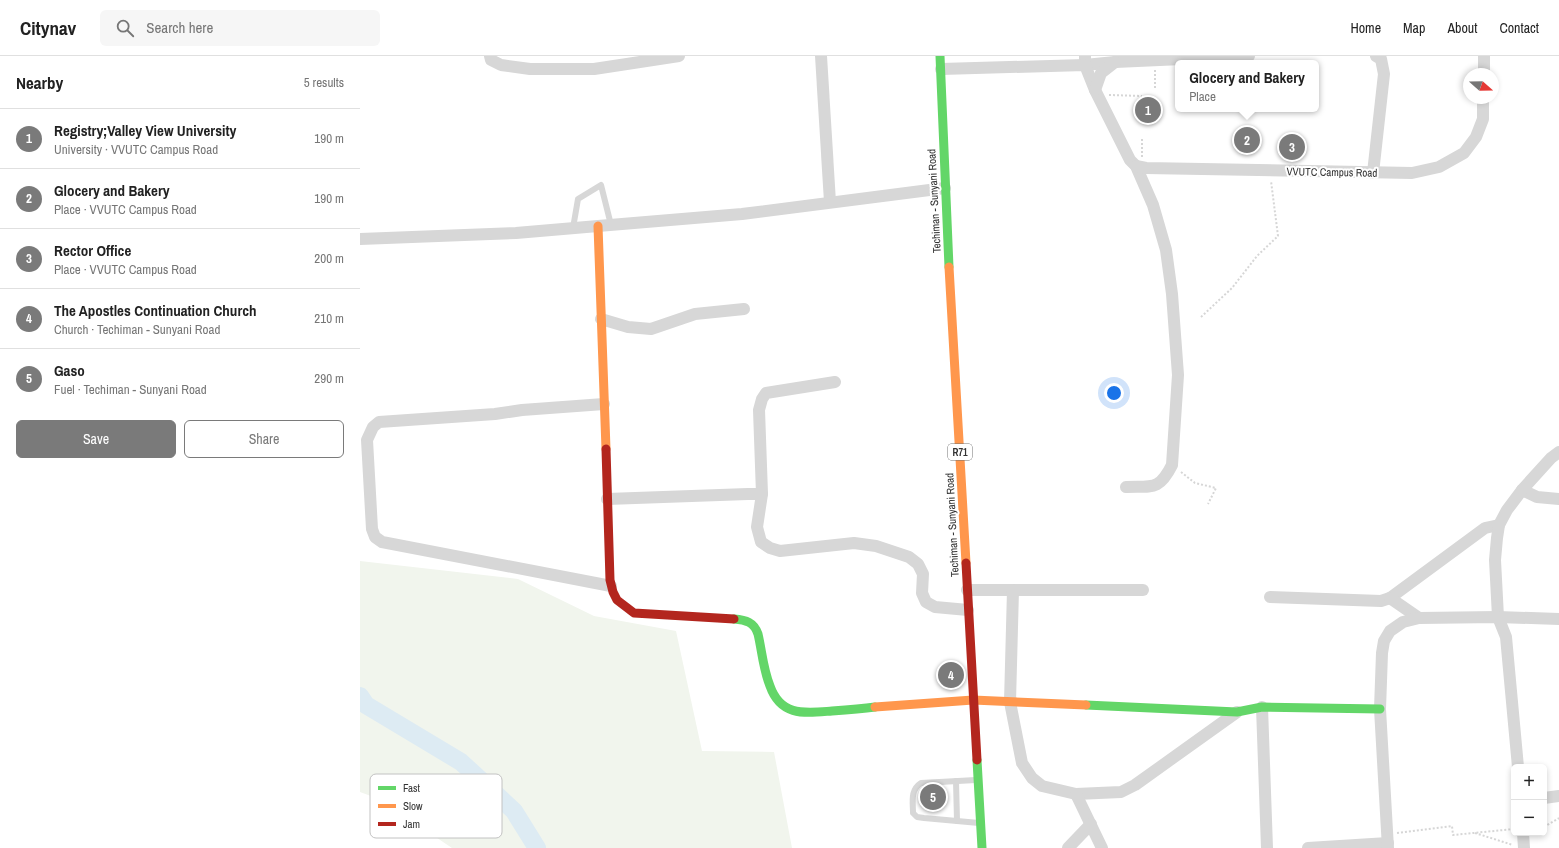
<!DOCTYPE html>
<html lang="en">
<head>
<meta charset="utf-8">
<style>
  :root { --surface:#fff; --page:#f6f6f6; --text:#222; --muted:#767676; --line:#e0e0e0; --accent:#7a7a7a }
  body { margin:0; font-family:"Archivo Narrow",sans-serif; background:var(--page); color:var(--text) }
  .controls { position:absolute; right:12px; bottom:12px; display:grid; overflow:hidden; border-radius:6px; box-shadow:0 2px 6px #0003 }
  .controls button { width:36px; height:36px; display:grid; place-items:center; padding:0; border:0; border-bottom:1px solid var(--line); background:var(--surface); color:var(--text); font:20px sans-serif }
  .compass { position:absolute; left:1103px; top:12px; width:36px; height:36px; border-radius:50%; background:var(--surface); box-shadow:0 2px 6px #0003; rotate:110deg }
  .you { position:absolute; left:754px; top:337px; width:14px; height:14px; margin:-10px; border:3px solid #fff; border-radius:50%; background:#1a73e8; box-shadow:0 0 0 6px #1a73e833 }
  .badge { display:grid; place-items:center; width:26px; height:26px; border-radius:50%; background:var(--accent); color:#fff; font-size:13px; font-weight:700 }
  .pin { position:absolute; translate:-50% -50%; border:2px solid #fff; box-shadow:0 1px 4px #0006 }
  .popup { position:absolute; left:815px; top:4px; width:144px; height:52px; box-sizing:border-box; display:grid; place-content:center; border-radius:6px; background:var(--surface); filter:drop-shadow(0 1px 3px #0005); font-size:13px; white-space:nowrap; color:var(--muted) }
  .popup b { font-size:15px; color:var(--text) }
  .popup::after { content:''; position:absolute; left:50%; top:100%; margin-left:-8px; border:8px solid transparent; border-top-color:var(--surface) }
  .list { margin:0; padding:0; list-style:none }
  h2 { display:flex; justify-content:space-between; align-items:center; height:52px; margin:0; padding:0 16px; font-size:17px }
  h2 small { font-size:13px; font-weight:400; color:var(--muted) }
  .list li { display:grid; grid-template-columns:26px 1fr auto; gap:12px; align-items:center; box-sizing:border-box; height:60px; padding:0 16px; border-top:1px solid var(--line) }
  .list b { display:block; font-size:15px; white-space:nowrap }
  .list p { margin:0; font-size:13px; white-space:nowrap; color:var(--muted) }
  .list em { font-size:13px; font-style:normal; color:var(--muted) }
  .actions { display:flex; gap:8px; padding:12px 16px }
  .actions a { flex:1; padding:9px 0; border:1px solid var(--accent); border-radius:6px; text-align:center; font-size:14px; color:var(--accent) }
  .actions .main { background:var(--accent); color:#fff }
  .icon { flex:none; width:22px; height:22px; fill:none; stroke:currentColor; stroke-width:2; stroke-linecap:round; stroke-linejoin:round }
  .map { position:relative; flex:none; width:1199px; height:792px; overflow:hidden }
  header { display:flex; align-items:center; gap:24px; box-sizing:border-box; height:56px; padding:0 20px; background:var(--surface); border-bottom:1px solid var(--line) }
  header strong { font-size:19px }
  nav { display:flex; gap:22px; margin-inline-start:auto; font-size:14px }
  .search { width:280px; height:36px; background:var(--page); display:flex; align-items:center; gap:10px; box-sizing:border-box; padding:0 14px; border-radius:6px; color:var(--muted); font-size:15px }
  main { display:flex }
  aside { flex:1; background:var(--surface) }
  .map>svg:first-child { display:block }
  .green { fill:#f1f5ed }
  .lines { fill:none; stroke-linecap:round; stroke-linejoin:round }
  .river { stroke:#ddebf3; stroke-width:18 }
  .path { stroke:#d6d6d6; stroke-width:2; stroke-dasharray:2 2; stroke-linecap:butt }
  .lane { stroke:#d7d7d7; stroke-width:6 }
  .street { stroke:#d7d7d7; stroke-width:12 }
  .fast { stroke:#63d668; stroke-width:9 }
  .slow { stroke:#ff974d; stroke-width:9 }
  .jam { stroke:#b3261e; stroke-width:9 }
  .labels { text-anchor:middle; dominant-baseline:central; stroke-width:4; stroke-linejoin:round; paint-order:stroke }
  .shield { fill:#fff; stroke:#707070; stroke-width:1 }
  .shield-label { font-size:10px; font-weight:bold; fill:#333 }
  .street-label { font-size:11px; fill:#333; stroke:#fff }
  .key { fill:#fff; stroke:#c2c2c2; stroke-width:1 }
  .key-label { font-size:11px; fill:#333 }
</style>
</head>
<body>
<header>
<strong>Citynav</strong>
<div class="search"><svg class="icon" aria-label="search" viewBox="0 0 24 24"><circle cx="10" cy="10" r="6"/><path d="M15 15l6 6"/></svg>Search here</div>
<nav><a>Home</a><a>Map</a><a>About</a><a>Contact</a></nav>
</header>
<main>
<aside>
<h2>Nearby<small>5 results</small></h2>
<ul class="list">
<li><span class="badge">1</span><div><b>Registry;Valley View University</b><p>University · VVUTC Campus Road</p></div><em>190 m</em></li>
<li><span class="badge">2</span><div><b>Glocery and Bakery</b><p>Place · VVUTC Campus Road</p></div><em>190 m</em></li>
<li><span class="badge">3</span><div><b>Rector Office</b><p>Place · VVUTC Campus Road</p></div><em>200 m</em></li>
<li><span class="badge">4</span><div><b>The Apostles Continuation Church</b><p>Church · Techiman - Sunyani Road</p></div><em>210 m</em></li>
<li><span class="badge">5</span><div><b>Gaso</b><p>Fuel · Techiman - Sunyani Road</p></div><em>290 m</em></li>
</ul>
<div class="actions"><a class="main">Save</a><a>Share</a></div>
</aside>
<div class="map">
<svg width="1199" height="792" viewBox="0 0 1199 792">
  <rect width="100%" height="100%" fill="#fff"/>
  <path class="green" d="M0,505L158,523L234,560L316,575L342,695L414,696L432,792H92L19,743L0,736Z"/>
  <g class="lines">
    <path class="river" d="M0,640L6,649L101,706L154,755L177,792"/>
    <g class="path">
      <path d="M795,14V33"/>
      <path d="M749,39L782,40"/>
      <path d="M782,101V82"/>
      <path d="M841,261L872,232L897,200L918,180L911,125"/>
      <path d="M821,416L835,427L856,432L848,448"/>
      <path d="M1184,771L1199,762"/>
      <path d="M1037,777L1092,770L1093,779L1154,773"/>
      <path d="M1115,777L1153,789"/>
    </g>
    <g class="lane">
      <path d="M213,172L218,143L241,129L251,169"/>
      <path d="M616,724L561,727C550,734 553,746 553,757L557,761L564,762L619,767"/>
      <path d="M596,725L597,765"/>
    </g>
    <g class="street">
      <path d="M130,0L131,4L141,9L170,13H234L319,0"/>
      <path d="M461,0L470,146"/>
      <path d="M725,0V9L755,6L889,0"/>
      <path d="M581,13L725,9L735,34L770,104L776,110L793,149L806,194L812,238L818,319L812,409C799,435 792,430 766,431"/>
      <path d="M1124,18V0"/>
      <path d="M735,34L741,17L755,6"/>
      <path d="M776,110L786,112L1052,117L1079,111L1104,97L1116,81L1123,63V42"/>
      <path d="M1013,117L1024,18L1021,3L1016,0"/>
      <path d="M0,183L156,177L238,170L382,158L585,132"/>
      <path d="M241,263L268,271L291,273L335,258L384,253"/>
      <path d="M475,326L406,337L402,343L399,354L402,438L397,471L401,486L410,492L420,495L494,487L516,490L549,501L558,508L563,518L562,537L566,546L575,551L608,554"/>
      <path d="M244,348L162,354L135,358L19,366L13,371L7,384L12,473L15,481L22,486L251,530"/>
      <path d="M1162,434L1177,441L1199,443"/>
      <path d="M247,443L388,438H402"/>
      <path d="M607,534H783"/>
      <path d="M653,534L650,646L662,707L672,722L682,730L716,738L761,736L775,729L877,656"/>
      <path d="M910,541L1021,545L1030,542L1125,472L1139,469"/>
      <path d="M1030,542L1059,562"/>
      <path d="M902,651L907,792"/>
      <path d="M1158,711L1146,581L1138,561L1135,504L1137,482L1139,469L1147,454L1162,434L1191,402L1199,396"/>
      <path d="M716,738L742,792"/>
      <path d="M1184,742L1199,740"/>
      <path d="M1163,777L1164,792"/>
      <path d="M708,792L731,768"/>
      <path d="M948,792L1028,787"/>
      <path d="M1028,792L1020,653L1022,597L1024,585L1030,575L1043,566L1059,562L1138,561L1199,563"/>
    </g>
    <g class="fast">
      <path d="M580,0L589,211"/>
      <path d="M374,563C386,564 394,566 398,578C402,595 403,613 410,630C421,661 445,657 472,655C486,654 500,653 515,651"/>
      <path d="M726,649L877,656L902,651L1020,653"/>
      <path d="M617,704L622,792"/>
    </g>
    <g class="slow">
      <path d="M238,170L246,393"/>
      <path d="M589,211L606,507"/>
      <path d="M515,651L613,644L726,649"/>
    </g>
    <g class="jam">
      <path d="M246,393L250,524L253,536L257,544L274,557L374,563"/>
      <path d="M606,507L617,704"/>
    </g>
  </g>
  <g class="labels">
    <rect class="shield" x="588" y="388" width="24" height="16" rx="3"/>
    <g class="shield-label">
      <text x="600" y="396">R71</text>
    </g>
    <g class="street-label">
      <text transform="translate(972 116) rotate(1)">VVUTC Campus Road</text>
      <text transform="translate(574 145) rotate(-93)">Techiman - Sunyani Road</text>
      <text transform="translate(592 469) rotate(-93)">Techiman - Sunyani Road</text>
    </g>
  </g>
  <rect x="10" y="718" width="132" height="64" rx="6" class="key"/>
  <rect x="18" y="730" width="18" height="4" fill="#63d668"/>
  <rect x="18" y="748" width="18" height="4" fill="#ff974d"/>
  <rect x="18" y="766" width="18" height="4" fill="#b3261e"/>
  <g class="key-label">
    <text x="43" y="736">Fast</text>
    <text x="43" y="754">Slow</text>
    <text x="43" y="772">Jam</text>
  </g>
</svg>
<div class="controls">
<button>+</button>
<button>−</button>
</div>
<svg class="compass" viewBox="-18 -18 36 36"><path d="M0-13l5 13h-10z" fill="#e53935"/><path d="M0 13l5-13h-10z" fill="#767676"/></svg>
<div class="you"></div>
<div class="pin badge" style="left:788px;top:54px">1</div>
<div class="pin badge" style="left:887px;top:84px">2</div>
<div class="popup"><b>Glocery and Bakery</b>Place</div>
<div class="pin badge" style="left:932px;top:91px">3</div>
<div class="pin badge" style="left:591px;top:619px">4</div>
<div class="pin badge" style="left:573px;top:741px">5</div>
</div>
</main>
</body>
</html>
